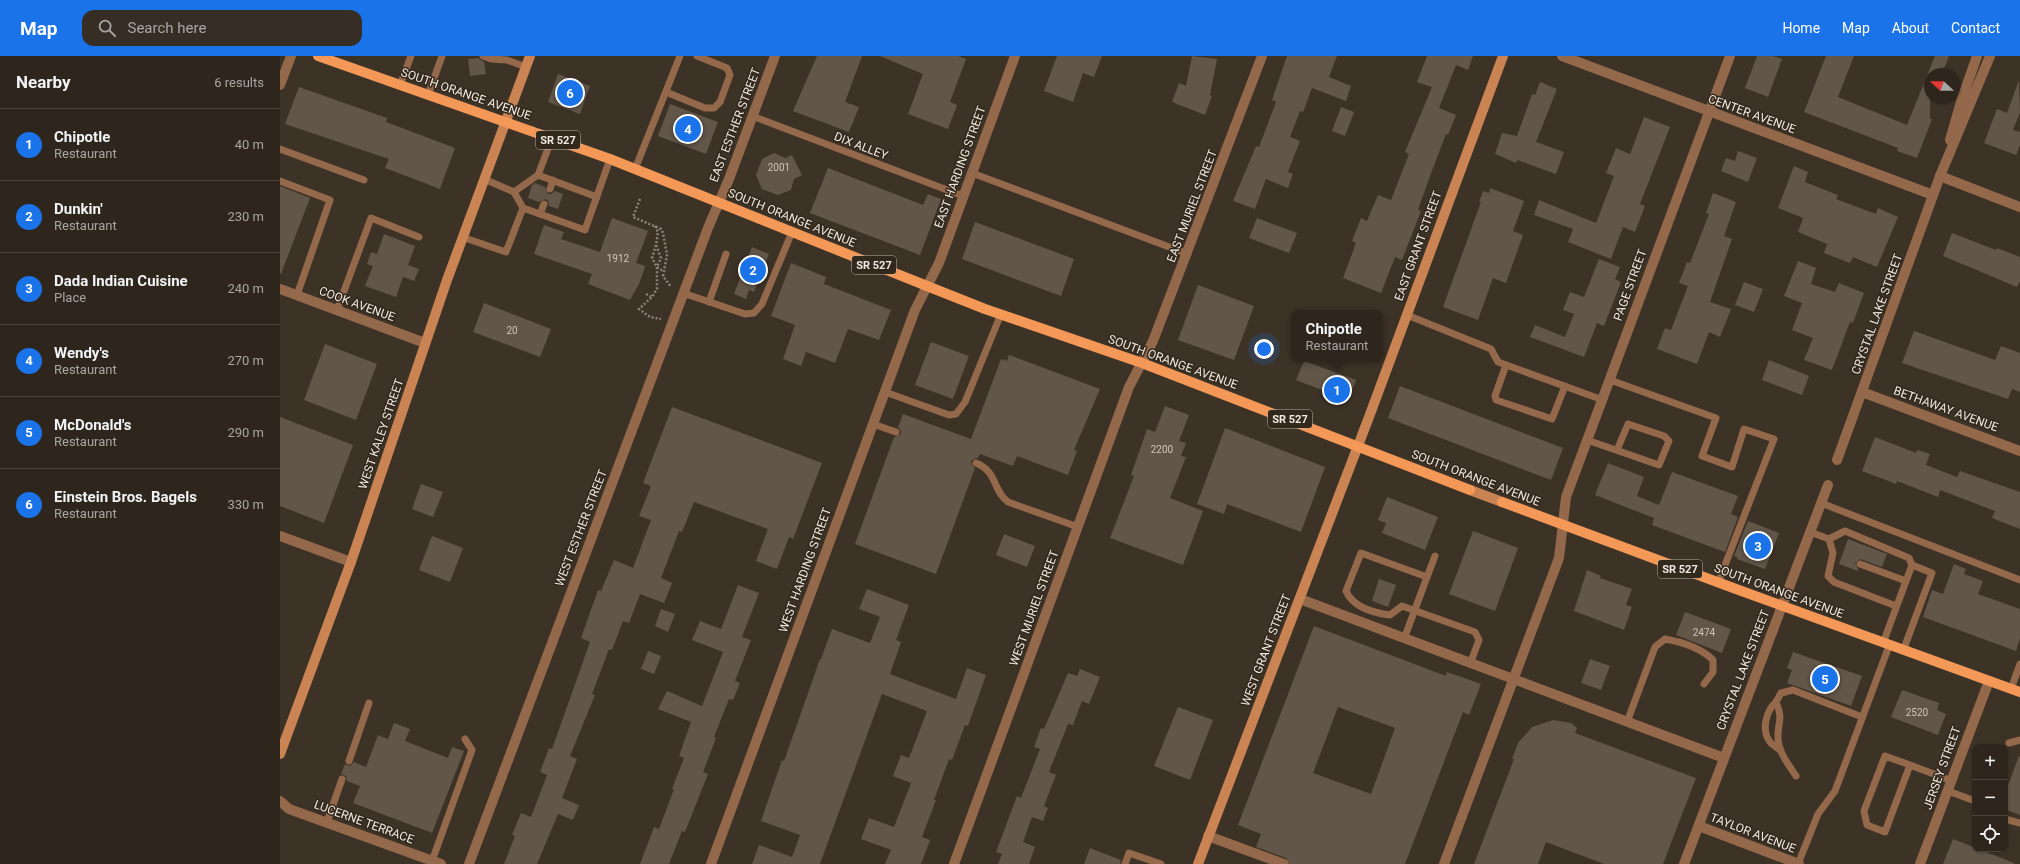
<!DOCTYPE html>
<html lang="en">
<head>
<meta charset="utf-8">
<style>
  :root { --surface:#2e261c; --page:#362e25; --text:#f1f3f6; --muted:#a7a5a3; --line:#49433b; --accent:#1a73e8 }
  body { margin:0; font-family:Roboto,sans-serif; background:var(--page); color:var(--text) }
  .controls { position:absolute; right:12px; bottom:12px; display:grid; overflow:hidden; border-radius:8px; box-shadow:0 1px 3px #0004 }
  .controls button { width:36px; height:36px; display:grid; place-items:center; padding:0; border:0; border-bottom:1px solid var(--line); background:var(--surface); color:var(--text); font:20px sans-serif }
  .compass { position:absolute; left:1644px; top:12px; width:36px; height:36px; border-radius:50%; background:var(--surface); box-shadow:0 1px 3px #0004; rotate:291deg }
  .you { position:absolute; left:984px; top:293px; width:14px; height:14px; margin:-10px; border:3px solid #fff; border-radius:50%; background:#1a73e8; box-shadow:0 0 0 6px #1a73e833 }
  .badge { display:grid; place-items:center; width:26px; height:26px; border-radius:50%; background:var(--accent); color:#fff; font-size:13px; font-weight:700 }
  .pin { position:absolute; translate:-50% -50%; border:2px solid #fff; box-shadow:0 1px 4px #0006 }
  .popup { position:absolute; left:1011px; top:254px; width:92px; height:52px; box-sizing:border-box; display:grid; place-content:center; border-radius:8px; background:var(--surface); filter:drop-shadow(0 1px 3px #0005); font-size:13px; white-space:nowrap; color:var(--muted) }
  .popup b { font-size:15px; color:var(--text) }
  .popup::after { content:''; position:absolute; left:50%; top:100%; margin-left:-8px; border:8px solid transparent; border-top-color:var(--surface) }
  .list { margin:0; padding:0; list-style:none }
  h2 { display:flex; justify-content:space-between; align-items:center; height:52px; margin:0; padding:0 16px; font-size:17px }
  h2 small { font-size:13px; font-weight:400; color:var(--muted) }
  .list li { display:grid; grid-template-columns:26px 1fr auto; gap:12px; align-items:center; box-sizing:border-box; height:72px; padding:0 16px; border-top:1px solid var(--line) }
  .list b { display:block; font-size:15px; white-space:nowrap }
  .list p { margin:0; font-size:13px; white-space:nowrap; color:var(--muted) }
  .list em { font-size:13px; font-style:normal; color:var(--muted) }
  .icon { flex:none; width:22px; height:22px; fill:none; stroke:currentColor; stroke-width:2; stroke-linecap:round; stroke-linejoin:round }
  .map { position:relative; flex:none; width:1740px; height:808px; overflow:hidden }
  header { display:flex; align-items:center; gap:24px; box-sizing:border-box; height:56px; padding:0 20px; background:var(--accent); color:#fff }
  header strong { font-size:19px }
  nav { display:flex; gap:22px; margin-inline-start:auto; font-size:14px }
  .search { width:280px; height:36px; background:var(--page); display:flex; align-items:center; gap:10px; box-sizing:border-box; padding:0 14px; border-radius:12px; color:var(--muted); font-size:15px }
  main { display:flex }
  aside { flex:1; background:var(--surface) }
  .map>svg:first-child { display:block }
  .building { fill:#625649; fill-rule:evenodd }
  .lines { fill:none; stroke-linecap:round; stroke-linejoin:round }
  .path { stroke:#8c8378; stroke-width:2.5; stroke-dasharray:2 2; stroke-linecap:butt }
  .lane { stroke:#94684a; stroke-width:7 }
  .street { stroke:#94684a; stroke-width:10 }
  .secondary { stroke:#ca8352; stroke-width:10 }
  .primary { stroke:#f39857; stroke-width:10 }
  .labels { text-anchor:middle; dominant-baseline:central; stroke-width:3; stroke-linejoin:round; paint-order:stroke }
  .number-label { font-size:10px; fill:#ccc4ba }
  .shield { fill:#32281c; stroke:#b6aea5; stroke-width:1 }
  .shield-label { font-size:11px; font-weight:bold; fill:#efe8e0 }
  .street-label { font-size:12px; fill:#efe8e0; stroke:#32281c }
</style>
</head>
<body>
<header>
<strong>Map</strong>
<div class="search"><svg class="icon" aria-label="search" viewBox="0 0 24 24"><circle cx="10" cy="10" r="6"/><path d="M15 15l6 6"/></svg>Search here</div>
<nav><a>Home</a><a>Map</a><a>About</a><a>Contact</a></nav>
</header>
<main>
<aside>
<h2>Nearby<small>6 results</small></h2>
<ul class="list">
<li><span class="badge">1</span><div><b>Chipotle</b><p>Restaurant</p></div><em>40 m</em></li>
<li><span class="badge">2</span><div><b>Dunkin'</b><p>Restaurant</p></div><em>230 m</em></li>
<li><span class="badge">3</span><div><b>Dada Indian Cuisine</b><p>Place</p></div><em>240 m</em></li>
<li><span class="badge">4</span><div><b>Wendy's</b><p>Restaurant</p></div><em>270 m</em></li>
<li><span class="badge">5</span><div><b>McDonald's</b><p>Restaurant</p></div><em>290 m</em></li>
<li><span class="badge">6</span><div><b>Einstein Bros. Bagels</b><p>Restaurant</p></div><em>330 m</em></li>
</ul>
</aside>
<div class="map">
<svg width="1740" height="808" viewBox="0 0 1740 808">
  <rect width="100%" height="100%" fill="#3d3226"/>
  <g class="building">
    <path d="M537,0H582L565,46L579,51L569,76L513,55Z"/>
    <path d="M600,0H678L686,3L670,46L677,49L668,73L628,58L643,18Z"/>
    <path d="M777,0H822L814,21L803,17L793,46L764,35Z"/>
    <path d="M912,0L937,3L930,39L932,40L925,59L892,46L899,27L906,30Z"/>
    <path d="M1007,0H1057L1049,21L1071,30L1066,45L1032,32L1023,56L1020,55L1010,81L1020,85L1008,116L1013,118L1008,132L986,123L975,153L953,145L976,90L979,91L996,46L992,44Z"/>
    <path d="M1147,0H1193L1188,14L1176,9L1159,52L1176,59L1168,79L1166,78L1150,120L1138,154L1141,155L1122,204L1115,201L1101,237L1063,222L1076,187L1072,185L1081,162L1087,165L1098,139L1111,144L1129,98L1125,96L1152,31L1137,26Z"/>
    <path d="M1477,0H1493L1502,3L1488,41L1465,32Z"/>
    <path d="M1546,0H1574L1558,41L1627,69L1655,0H1669L1662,18H1650V63H1652L1637,102L1617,95L1618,92L1524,56Z"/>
    <path d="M198,2L204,6L206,18L190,20L188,3Z"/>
    <path d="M278,18L310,30L300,58L268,46Z"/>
    <path d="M1739,24L1740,56L1733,74L1740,76V89L1736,99L1704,87L1717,53L1727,57Z"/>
    <path d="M1260,26L1277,33L1256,86L1284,96L1276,118L1237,104L1236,107L1215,98L1222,77L1237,80L1252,38L1255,39Z"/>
    <path d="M19,31L107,62L106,66L175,92L160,133L105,112L109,103L5,68Z"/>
    <path d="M390,48L438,66L426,98L378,80Z"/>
    <path d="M1061,51L1074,56L1065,80L1052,75Z"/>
    <path d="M1364,61L1390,71L1360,148L1365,150L1355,176L1343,171L1331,203L1288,186L1293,173L1254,159L1259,144L1316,167L1334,120L1326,117L1336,92L1350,98Z"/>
    <path d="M1458,95L1477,102L1468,126L1441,115L1446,102L1455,105Z"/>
    <path d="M494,97L505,102L512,99L522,119L514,123L511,134L498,139L482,133L476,119L482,103Z"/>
    <path d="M1514,110L1528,116L1525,126L1558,139L1556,143L1596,158L1598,152L1618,161L1597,211L1573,201L1570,207L1544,197L1547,188L1518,176L1523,162L1498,152Z"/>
    <path d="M548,112L643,149L648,138L661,143L640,199L530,157Z"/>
    <path d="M255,127L265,131L268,138H271L275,135L283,138L278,153L269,150L268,145L265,143L259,146L248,142L252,129Z"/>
    <path d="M0,130L30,142L1,218L0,217Z"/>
    <path d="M1210,132L1244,145L1233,175L1243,179L1226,227L1213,222L1198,264L1163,251L1201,146H1199L1203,135L1209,137Z"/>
    <path d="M1433,137L1456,146L1444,180L1452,183L1430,246L1451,253L1440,281L1429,276L1417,308L1377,293L1385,272L1391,274L1408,230L1399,227L1407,206L1410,207L1429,158L1426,157Z"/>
    <path d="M332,162L368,175L356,207L365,210L364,214L359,228L350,244L308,228L312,218L254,198L264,169L284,176L281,183L320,196Z"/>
    <path d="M977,162L1017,177L1009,197L969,182Z"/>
    <path d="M695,166L794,203L781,240L682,203Z"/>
    <path d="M1672,177L1716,194L1717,192L1740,201V225L1737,231L1663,200Z"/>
    <path d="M104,178L135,190L128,209L139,213L134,225L123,221L116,241L85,230L93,210L87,208L91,196L97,198Z"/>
    <path d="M472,191L489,198L474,236L469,234L466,243L454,238Z"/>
    <path d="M1319,203L1340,211L1335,223L1341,226L1324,270L1317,267L1304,301L1250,281L1255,269L1285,281L1294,258L1283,254L1290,236L1304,241Z"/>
    <path d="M1518,205L1536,212L1531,228L1555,236L1559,227L1584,237L1573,267L1570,266L1552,314L1524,304L1533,282L1512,274L1522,247L1504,240Z"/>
    <path d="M511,207L546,221L544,228L611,254L599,284L568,273L555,307L526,296L521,310L503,303L515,269L491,260Z"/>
    <path d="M1464,226L1483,233L1474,256L1455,249Z"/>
    <path d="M918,229L974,250L954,304L898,284Z"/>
    <path d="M204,247L271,273L260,301L193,276Z"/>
    <path d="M1634,275L1715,304L1721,290L1740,297V336L1732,333L1728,343L1622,307Z"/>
    <path d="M651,286L689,300L673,343L635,329Z"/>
    <path d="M45,288L97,308L76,364L24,344Z"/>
    <path d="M729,299L820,333L794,394L797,395L788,419L737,400L733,410L700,398L698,402L694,403L691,405L692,409L695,412L656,518L575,488L614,381L621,378V375L618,371L623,358L691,383L721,303L727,305Z"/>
    <path d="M1489,304L1529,320L1522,339L1482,324Z"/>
    <path d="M1024,305L1076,324L1068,344L1016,324Z"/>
    <path d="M1120,330L1283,392L1271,424L1108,362Z"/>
    <path d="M885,350L909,359L899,385L906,387L901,400L906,401L890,442L923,455L903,509L830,482L854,420L851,419L867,373L875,376Z"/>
    <path d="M392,351L542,407L513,483L509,481L497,513L476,505L488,473L414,446L402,476L399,475L381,522L392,527L384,547L360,538L349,567L343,565L332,594L329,593L312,638L315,639L290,700L297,703L282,742L299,749L293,764L278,758L257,808H224L235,780L232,779L241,757L251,761L267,719L260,716L269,692L272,693L310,586L301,582L318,534L321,535L334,504L353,512L371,464L359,460L371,430L363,427Z"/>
    <path d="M0,361L73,389L44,467L0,450Z"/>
    <path d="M945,372L1045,411L1021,476L947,448L944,458L917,448Z"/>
    <path d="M1595,381L1636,397L1637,394L1650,398L1646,409L1677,421L1680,415L1740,436V473L1712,462L1715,455L1660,434L1658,441L1617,425L1616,428L1582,415Z"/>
    <path d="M1328,407L1364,421L1357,440L1379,449L1392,416L1458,440L1451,458L1458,461L1445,496L1372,469L1374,462L1315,439Z"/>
    <path d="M141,428L163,436L153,461L132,453Z"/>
    <path d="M1107,441L1158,461L1145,494L1102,477L1106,467L1098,464Z"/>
    <path d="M1468,465L1499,477L1485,513L1457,503V501L1454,500Z"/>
    <path d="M1193,475L1238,492L1215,555L1169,538Z"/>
    <path d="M724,478L755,490L747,511L716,499Z"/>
    <path d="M152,480L183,492L170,526L139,514Z"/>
    <path d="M1568,483L1607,498L1602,511L1580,503L1575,507L1578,513V515L1559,508Z"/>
    <path d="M1674,508L1686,513L1684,518L1703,525L1698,538L1740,553V582L1736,595L1643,561L1652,534L1663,538Z"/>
    <path d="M1307,514L1321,520L1320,522L1352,533L1346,549L1352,551L1344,574L1294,555Z"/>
    <path d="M1099,523L1116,529L1108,551L1092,545Z"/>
    <path d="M458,529L479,537L462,581L471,584L455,625L460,627L453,644L449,643L434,681L436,682L423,716L428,718L405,776L402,775L389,808H360L374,771L379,773L394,733H392L404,702L399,700L411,666L378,653L387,635L422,650L443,596L412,584L420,565L441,573Z"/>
    <path d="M587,533L629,549L616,584L621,586L610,618L676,643L687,612L706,619L688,670L685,669L672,704L669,703L654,744H656L642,781L650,784L641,808H605L611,794L581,783L589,762L614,771L631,727L613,720L621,699L629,702L647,655L602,638L540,808H472L479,789L512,801L520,779L481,765L502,704L504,705L540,603H541L552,573L590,587L600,561L579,553Z"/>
    <path d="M381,553L395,558L388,576L375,570Z"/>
    <path d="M1405,556L1451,573L1442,597L1396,579Z"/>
    <path d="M1034,570L1166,620L1167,616L1201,628L1189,659L1183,656L1125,808H1010L1006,802L976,791L981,778L958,769ZM1058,651L1115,672L1091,738L1033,717Z"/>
    <path d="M368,595L381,600L374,618L361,613Z"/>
    <path d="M1513,596L1582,620L1571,650L1507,627L1512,614L1507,612Z"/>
    <path d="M1310,603L1330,610L1321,634L1301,627Z"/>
    <path d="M800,613L820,621L809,648L802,645L793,669L788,668L769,716L776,719L764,750L768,752L763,765L752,761L743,786L755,791L749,808H718L722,798L716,796L737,740L741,742L760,693L754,691L761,672L764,673L788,617L797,620Z"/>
    <path d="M1622,634L1659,647L1657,654L1666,658L1658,679L1611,661Z"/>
    <path d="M898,651L933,664L910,724L874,710Z"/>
    <path d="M1273,664L1291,667L1297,672L1295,677L1416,722L1383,808H1324L1266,786L1258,808H1194L1234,703H1232L1238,687L1252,671Z"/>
    <path d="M114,667L130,673L125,685L168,702L172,691L184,695L152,777L73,747L80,730L67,725L66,720L61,718L65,708L70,710L74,706L86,711L98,679L108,683Z"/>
    <path d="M1739,700L1740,701V759L1725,753V737Z"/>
    <path d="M1673,783L1734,807V808H1663Z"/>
    <path d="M810,792L841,804L840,808H804Z"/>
  </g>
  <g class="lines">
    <g class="path">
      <path d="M360,143L353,161L381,173L383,177L387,199L383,220L391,231"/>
      <path d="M375,170L378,176L376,189L381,202L377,211V233L372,241L359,253L370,261L381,263"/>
      <path d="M376,189L372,202L377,211L383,215"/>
      <path d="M366,238L372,241"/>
    </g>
    <g class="lane">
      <path d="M203,0L211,3L227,4L246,11"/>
      <path d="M120,29L131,0"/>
      <path d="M386,36L425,52H434L440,46L450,19L447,12L417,0"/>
      <path d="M148,39L162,0"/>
      <path d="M472,60L683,140"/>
      <path d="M0,93L84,124"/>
      <path d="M355,113L400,0"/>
      <path d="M692,117L908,198"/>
      <path d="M258,119L317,141"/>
      <path d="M204,123L234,136L243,152"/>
      <path d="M0,125L50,144L17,239"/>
      <path d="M270,133L273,124"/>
      <path d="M234,136L258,119L272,82"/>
      <path d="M260,158L264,148"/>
      <path d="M182,181L226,196L243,152L305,174L330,103"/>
      <path d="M403,237L465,258L474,257L482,248L512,176"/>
      <path d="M429,246L446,198"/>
      <path d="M57,254L91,162L139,181"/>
      <path d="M1127,259L1211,293L1218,306L1323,344"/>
      <path d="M1226,309L1215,340L1216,344L1272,363L1285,330"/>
      <path d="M1330,324L1436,362L1422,400L1452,411L1464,373L1494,383L1438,527"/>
      <path d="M605,336L669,359L676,358L685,346L721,258"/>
      <path d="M593,368L616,376"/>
      <path d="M1307,384L1379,409L1389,385L1384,380L1348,368L1337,394"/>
      <path d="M696,407C718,416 712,434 728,446L798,471"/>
      <path d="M1541,447L1740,524"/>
      <path d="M1530,476L1549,483L1565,475L1629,502L1632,509L1603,587"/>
      <path d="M1549,483L1553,497L1548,520L1554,526L1616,550"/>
      <path d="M1580,508L1626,525"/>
      <path d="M1147,521L1155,500"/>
      <path d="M1124,583L1147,521L1081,497L1066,535C1073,551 1094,557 1110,559L1122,550L1195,576L1199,584L1190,608"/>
      <path d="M1623,595L1652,517L1632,509"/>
      <path d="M1731,633L1740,608"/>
      <path d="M1496,646C1486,655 1481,674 1490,686C1492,689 1497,691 1500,694"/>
      <path d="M1347,666L1375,591L1385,583C1402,586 1420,591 1433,604V616L1424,628"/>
      <path d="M1729,687L1740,684"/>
      <path d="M69,705L89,647"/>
      <path d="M1630,709L1605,700L1584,755L1587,769L1605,776L1630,709L1672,725"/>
      <path d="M1516,720C1509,709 1499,697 1498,683C1497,667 1504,665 1496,646L1501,637L1513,634L1582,661"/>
      <path d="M1668,735L1695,745"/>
      <path d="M1725,763L1740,767"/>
      <path d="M47,766L62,723"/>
      <path d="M152,805L192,694L185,683"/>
      <path d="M845,808L849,797L881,808"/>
      <path d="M1518,808L1538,758L1555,735L1609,590"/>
    </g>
    <g class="street">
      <path d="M1282,0L1653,139"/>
      <path d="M0,29L11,0"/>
      <path d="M1670,84L1681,46L1697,0"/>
      <path d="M1660,120L1740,151"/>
      <path d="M0,233L145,287"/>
      <path d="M1582,336L1740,395"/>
      <path d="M1557,404L1660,120L1710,0"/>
      <path d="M0,480L71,506"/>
      <path d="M1020,543L1444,702"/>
      <path d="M0,745L9,753L161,808"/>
      <path d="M1419,770L1519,808"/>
      <path d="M928,780L1004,808"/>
      <path d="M189,808L428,172L449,123L495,0"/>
      <path d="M431,808L635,254L659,207L735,0"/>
      <path d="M674,808L849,331L873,285L982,0"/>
      <path d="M1164,808L1279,502L1286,441L1450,0"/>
      <path d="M1404,808L1548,429"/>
      <path d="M1640,808L1709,625"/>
    </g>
    <g class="secondary">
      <path d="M1190,434L1222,446"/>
      <path d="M0,698L71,506L167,224L250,0"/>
      <path d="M918,808L1089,361L1223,0"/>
    </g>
    <g class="primary">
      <path d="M38,0L330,103L647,230L705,253L862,307L1190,434"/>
      <path d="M1222,446L1456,533L1740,636"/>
    </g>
  </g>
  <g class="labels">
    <g class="number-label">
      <text x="499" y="111">2001</text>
      <text x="338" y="202">1912</text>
      <text x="232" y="274">20</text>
      <text x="882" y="393">2200</text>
      <text x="1424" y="576">2474</text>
      <text x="1637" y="656">2520</text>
    </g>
    <g class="shield">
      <rect x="256" y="75" width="44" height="18" rx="3"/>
      <rect x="572" y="200" width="44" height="18" rx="3"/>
      <rect x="988" y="354" width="44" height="18" rx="3"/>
      <rect x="1378" y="504" width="44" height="18" rx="3"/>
    </g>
    <g class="shield-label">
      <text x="278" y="84">SR 527</text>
      <text x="594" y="209">SR 527</text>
      <text x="1010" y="363">SR 527</text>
      <text x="1400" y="513">SR 527</text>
    </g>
    <g class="street-label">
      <text transform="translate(186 38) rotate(19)">SOUTH ORANGE AVENUE</text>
      <text transform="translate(1472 58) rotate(20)">CENTER AVENUE</text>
      <text transform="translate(455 69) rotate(-69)">EAST ESTHER STREET</text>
      <text transform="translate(581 90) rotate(21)">DIX ALLEY</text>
      <text transform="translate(680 111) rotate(-70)">EAST HARDING STREET</text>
      <text transform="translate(912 150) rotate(-69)">EAST MURIEL STREET</text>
      <text transform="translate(512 162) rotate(22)">SOUTH ORANGE AVENUE</text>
      <text transform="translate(1138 190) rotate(-70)">EAST GRANT STREET</text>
      <text transform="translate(1350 229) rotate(-70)">PAGE STREET</text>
      <text transform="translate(77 248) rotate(20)">COOK AVENUE</text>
      <text transform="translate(1597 258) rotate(-70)">CRYSTAL LAKE STREET</text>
      <text transform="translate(893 306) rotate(20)">SOUTH ORANGE AVENUE</text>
      <text transform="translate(1666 353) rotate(20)">BETHAWAY AVENUE</text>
      <text transform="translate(101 378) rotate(-71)">WEST KALEY STREET</text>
      <text transform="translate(1196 422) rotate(21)">SOUTH ORANGE AVENUE</text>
      <text transform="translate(301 472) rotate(-69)">WEST ESTHER STREET</text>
      <text transform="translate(525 514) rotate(-70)">WEST HARDING STREET</text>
      <text transform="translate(1499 535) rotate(20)">SOUTH ORANGE AVENUE</text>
      <text transform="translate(754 552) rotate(-70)">WEST MURIEL STREET</text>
      <text transform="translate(986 594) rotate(-69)">WEST GRANT STREET</text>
      <text transform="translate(1463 614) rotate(-69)">CRYSTAL LAKE STREET</text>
      <text transform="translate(1662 712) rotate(-70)">JERSEY STREET</text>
      <text transform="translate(84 766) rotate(20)">LUCERNE TERRACE</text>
      <text transform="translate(1473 777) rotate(21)">TAYLOR AVENUE</text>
    </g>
  </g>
</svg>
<div class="controls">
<button>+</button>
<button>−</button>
<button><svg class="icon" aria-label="locate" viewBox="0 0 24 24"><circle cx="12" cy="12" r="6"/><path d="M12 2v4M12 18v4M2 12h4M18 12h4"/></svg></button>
</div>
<svg class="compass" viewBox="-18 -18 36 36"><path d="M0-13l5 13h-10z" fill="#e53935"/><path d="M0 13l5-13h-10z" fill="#a7a5a3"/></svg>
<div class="you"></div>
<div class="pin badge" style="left:1057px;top:334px">1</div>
<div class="popup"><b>Chipotle</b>Restaurant</div>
<div class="pin badge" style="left:473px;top:214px">2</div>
<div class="pin badge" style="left:1478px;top:490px">3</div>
<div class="pin badge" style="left:408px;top:73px">4</div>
<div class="pin badge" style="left:1545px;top:623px">5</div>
<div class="pin badge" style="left:290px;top:37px">6</div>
</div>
</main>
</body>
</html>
